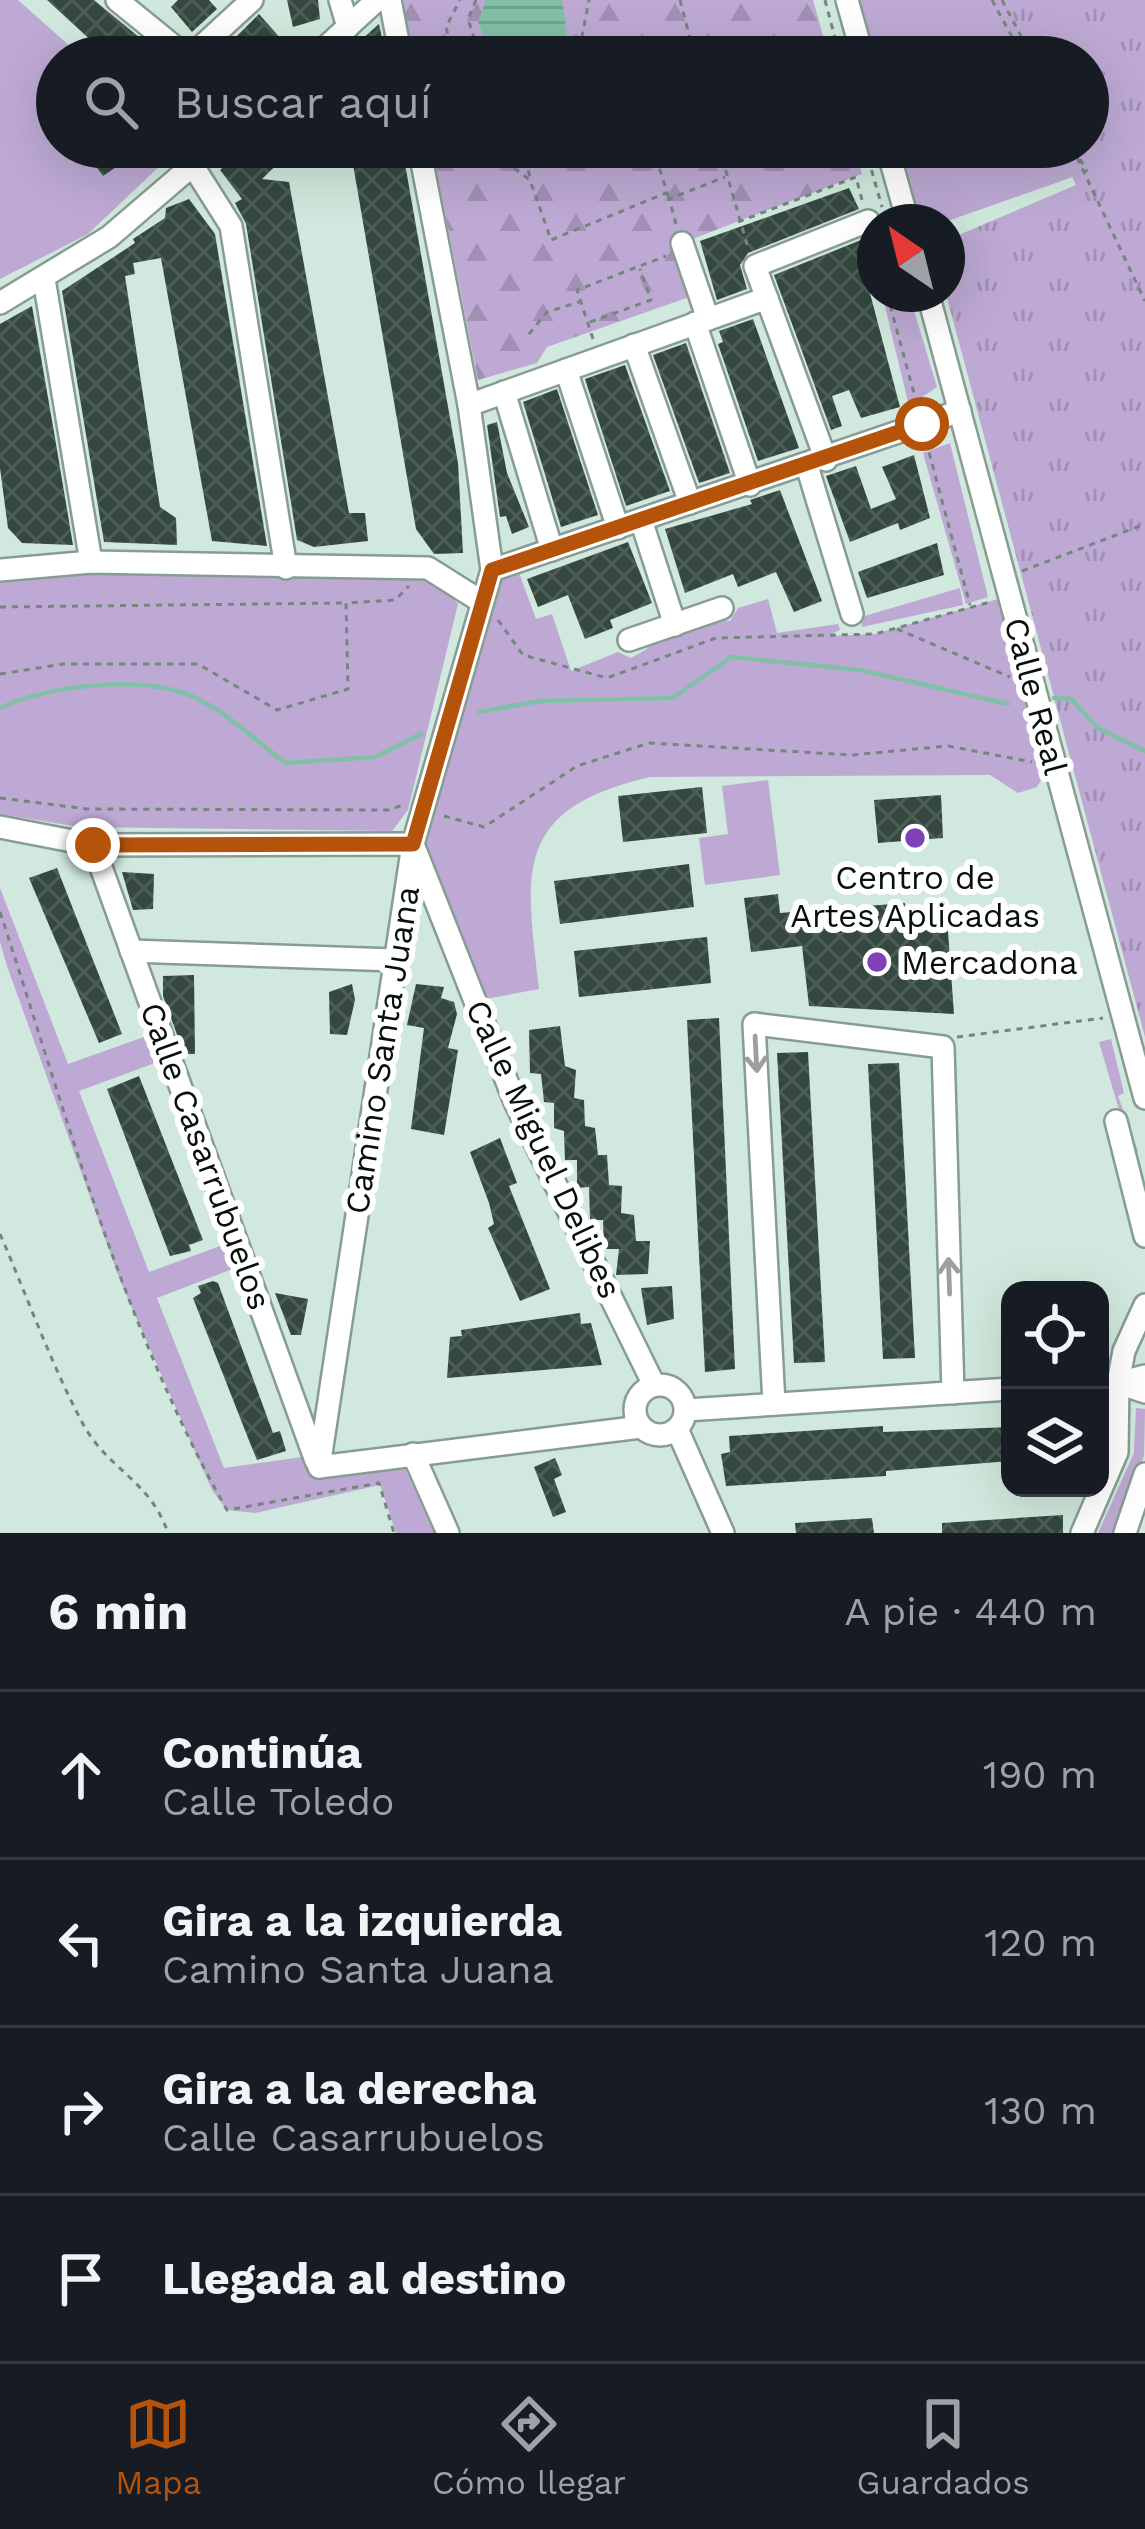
<!DOCTYPE html>
<html lang="es">
<head>
<meta charset="utf-8">
<style>
  :root { --surface:#171b24; --page:#242831; --text:#f1f3f6; --muted:#9ea1a6; --line:#363941; --accent:#b45309 }
  body { margin:0; font-family:"Work Sans",sans-serif; background:var(--page); color:var(--text) }
  .controls { position:absolute; right:36px; bottom:36px; display:grid; overflow:hidden; border-radius:24px; box-shadow:0 12px 48px #0002 }
  .controls button { width:108px; height:108px; display:grid; place-items:center; padding:0; border:0; border-bottom:3px solid var(--line); background:var(--surface); color:var(--text); font:60px sans-serif }
  .compass { position:absolute; left:857px; top:204px; width:108px; height:108px; border-radius:50%; background:var(--surface); box-shadow:0 12px 48px #0002; rotate:325deg }
  .stop { position:absolute; width:36px; height:36px; margin:-27px; border:9px solid #b45309; border-radius:50%; background:#fff }
  .stop.end { background:#b45309; border-color:#fff; box-shadow:0 3px 12px #0008 }
  .list { margin:0; padding:0; list-style:none }
  h2 { display:flex; justify-content:space-between; align-items:center; height:156px; margin:0; padding:0 48px; font-size:51px }
  h2 small { font-size:39px; font-weight:400; color:var(--muted) }
  .list li { display:grid; grid-template-columns:78px 1fr auto; gap:36px; align-items:center; box-sizing:border-box; height:168px; padding:0 48px; border-top:3px solid var(--line) }
  .list b { display:block; font-size:45px; white-space:nowrap }
  .list p { margin:0; font-size:39px; white-space:nowrap; color:var(--muted) }
  .list em { font-size:39px; font-style:normal; color:var(--muted) }
  .icon { flex:none; width:66px; height:66px; fill:none; stroke:currentColor; stroke-width:2; stroke-linecap:round; stroke-linejoin:round }
  .map { position:relative; flex:none; width:1145px; height:1533px; overflow:hidden }
  .search { position:absolute; background:var(--surface); box-shadow:0 12px 48px #0002; left:36px; right:36px; top:36px; height:132px; display:flex; align-items:center; gap:30px; box-sizing:border-box; padding:0 42px; border-radius:66px; color:var(--muted); font-size:45px }
  .sheet { height:828px; background:var(--surface) }
  nav { display:flex; justify-content:space-around; align-items:center; box-sizing:border-box; height:168px; border-top:3px solid var(--line); background:var(--surface); font-size:33px; color:var(--muted) }
  nav a { display:grid; justify-items:center; gap:6px }
  nav .on { color:var(--accent) }
  .map>svg:first-child { display:block }
  .grass { fill:url(#grass-tufts) }
  .forest { fill:url(#forest-firs) }
  .park { fill:#bda9d3 }
  .water { fill:url(#water-rules) }
  .lines { fill:none; stroke-linecap:round; stroke-linejoin:round }
  .stream { stroke:#81c0a6; stroke-width:4.5 }
  .building { fill:url(#building-cross-hatch) }
  .minor-casing { stroke:#879d93; stroke-width:26 }
  .path { stroke:#75867f; stroke-width:3; stroke-dasharray:6 6; stroke-linecap:butt }
  .minor { stroke:#fff; stroke-width:21 }
  .oneway { stroke:#9c9f9e }
  .route { stroke:#b45309; stroke-width:15 }
  .poi-dot { fill:#8041b6; stroke:#fff; stroke-width:4.5 }
  .labels { text-anchor:middle; dominant-baseline:central; stroke-width:12; stroke-linejoin:round; paint-order:stroke }
  .street-label { font-size:33px; fill:#070f0c; stroke:#fff }
  .poi-label { font-size:33px; fill:#070f0c; stroke:#fff }
</style>
</head>
<body>
<div class="map">
<svg width="1145" height="1533" viewBox="0 0 1145 1533">
  <defs>
    <pattern id="grass-tufts" width="24" height="20" patternUnits="userSpaceOnUse" patternTransform="scale(3)"><rect width="24" height="20" fill="#bda9d3"/><path d="M3 7l-1-3M5 7V3M7 7l1-3M15 17l-1-3M17 17v-4M19 17l1-3" fill="none" stroke="#a190b4"/></pattern>
    <pattern id="forest-firs" width="22" height="20" patternUnits="userSpaceOnUse" patternTransform="scale(3)"><rect width="22" height="20" fill="#bda9d3"/><path d="M5 1l3.5 6h-7zM16 11l3.5 6h-7z" fill="#a190b4"/></pattern>
    <pattern id="water-rules" width="6" height="5" patternUnits="userSpaceOnUse" patternTransform="scale(3)"><rect width="6" height="5" fill="#81c0a6"/><path d="M0 2.5h6" fill="none" stroke="#6ea48e"/></pattern>
    <pattern id="building-cross-hatch" width="8" height="8" patternUnits="userSpaceOnUse" patternTransform="scale(3)"><rect width="8" height="8" fill="#34483f"/><path d="M0 0l8 8M0 8l8-8" fill="none" stroke="#4e5e57"/></pattern>
  </defs>
  <rect width="100%" height="100%" fill="#d0e8dd"/>
  <path class="grass" d="M983,0H1145V1037L946,294L947,240L1076,185L1058,147H1088V57H1012Z"/>
  <g class="forest">
    <path d="M403,0H813L829,57H414Z"/>
    <path d="M432,147H854L862,174L682,243L695,295L547,347L537,363L478,380Z"/>
  </g>
  <g class="park">
    <path d="M0,0H18L82,57H57V147H180L88,234L0,279Z"/>
    <path d="M858,0H985L1019,57H871Z"/>
    <path d="M892,147H1072L1087,172L945,222H909Z"/>
    <path d="M637,271L648,298L589,320L579,292Z"/>
    <path d="M882,294H909L937,387L909,406Z"/>
    <path d="M950,443L988,597L966,604L923,453Z"/>
    <path d="M515,562L536,619L552,614L571,671L618,652L631,658L647,649L649,641L712,619L730,621L738,608L768,599L777,633L838,624L840,630L827,636L875,634L1002,598L1045,773L1037,787L1018,793L990,775L650,777C513,809 525,870 539,989L475,1001L413,844L491,614L482,602L492,570Z"/>
    <path d="M428,568L458,604L408,810L392,831L79,827L0,814V570Z"/>
    <path d="M960,588L963,605L862,627L861,617Z"/>
    <path d="M768,780L780,875L705,885L699,838L728,834L722,786Z"/>
    <path d="M0,888L68,1064L144,1037L155,1063L79,1091L149,1272L223,1245L235,1268L157,1298L224,1468L310,1456L402,1462L434,1533H396L380,1485L255,1513L227,1510L212,1490L121,1283L7,966L0,942Z"/>
    <path d="M1111,1039L1124,1093L1118,1096L1138,1151L1132,1154L1099,1042Z"/>
    <path d="M1136,1408L1145,1409L1144,1456L1113,1533H1098L1134,1453Z"/>
  </g>
  <path class="water" d="M486,0H562L567,33L550,57H492L478,22Z"/>
  <g class="lines">
    <g class="stream">
      <path d="M1054,698L1071,699L1098,728L1145,751"/>
      <path d="M0,708C51,684 151,673 202,701C232,717 258,742 285,763L375,757L421,734"/>
      <path d="M479,712L540,701L673,698L731,657L860,670L1008,704"/>
    </g>
  </g>
  <g class="building">
    <path d="M47,0H94L163,57H109Z"/>
    <path d="M178,0H209L217,9L192,32L171,7Z"/>
    <path d="M287,0H318L320,19L293,27Z"/>
    <path d="M259,14L281,39L261,57H216Z"/>
    <path d="M379,24L386,57H342Z"/>
    <path d="M93,147H114L125,161L103,176L85,152Z"/>
    <path d="M246,147H295L262,179L289,182L349,513H365L368,541L314,547L297,540L246,224L235,203L242,199L220,170Z"/>
    <path d="M350,147H402L458,463L463,553L434,554L416,529Z"/>
    <path d="M849,188L859,209L748,253L740,265L747,289L717,300L700,241Z"/>
    <path d="M189,199L215,234L267,546L212,541L161,258L133,263L135,274L125,276L160,507L176,518L177,545L104,542L62,291L135,243L133,239L165,218L166,208Z"/>
    <path d="M866,238L874,257L862,263L900,407L861,418L849,390L832,396L842,426L831,430L774,275Z"/>
    <path d="M32,306L54,432L73,545L22,543L8,528L0,468V324Z"/>
    <path d="M753,319L799,448L758,461L718,344L723,342L719,331Z"/>
    <path d="M686,343L730,473L699,483L653,355Z"/>
    <path d="M625,365L670,491L626,506L585,379Z"/>
    <path d="M557,389L598,515L561,527L523,402Z"/>
    <path d="M497,422L507,473L529,527L512,534L506,516L500,517L487,425Z"/>
    <path d="M914,455L930,518L900,530L898,523L850,542L826,476L856,466L871,509L896,499L882,467Z"/>
    <path d="M780,490L822,601L794,612L776,572L738,587L733,574L685,593L665,529L752,504L750,500Z"/>
    <path d="M628,542L652,603L610,620L613,628L585,639L568,595L538,607L527,579Z"/>
    <path d="M937,543L944,575L867,598L858,572Z"/>
    <path d="M702,787L707,833L623,842L618,796Z"/>
    <path d="M941,795L943,838L878,843L874,800Z"/>
    <path d="M689,864L694,907L560,924L554,881Z"/>
    <path d="M57,868L122,1034L99,1043L29,878Z"/>
    <path d="M122,872L154,874L153,909L133,910Z"/>
    <path d="M778,894L780,913L905,903L908,919L947,918L954,1014L809,1006L802,946L751,952L744,898Z"/>
    <path d="M707,937L711,983L579,997L574,951Z"/>
    <path d="M194,975L195,1054H184L163,996V976Z"/>
    <path d="M352,984L355,1000L347,1035L330,1034L329,992Z"/>
    <path d="M416,984L444,987L441,998L454,1002L457,1014L448,1048L458,1050L444,1135L411,1129L424,1028L407,1025Z"/>
    <path d="M719,1018L735,1369L705,1372L687,1020Z"/>
    <path d="M560,1026L565,1066L576,1070L574,1098L584,1100L585,1126L595,1128L598,1155H607L609,1185L622,1186L621,1213L634,1215L636,1241H650L648,1274L616,1275L619,1249H604L603,1220H590L589,1187L577,1188V1160H565L564,1131L554,1128V1103L544,1102L541,1074L530,1073L529,1030Z"/>
    <path d="M808,1052L825,1362L794,1363L777,1053Z"/>
    <path d="M899,1063L915,1358L883,1359L868,1064Z"/>
    <path d="M139,1076L203,1240L189,1245L191,1251L170,1256L107,1089Z"/>
    <path d="M500,1138L517,1183L509,1186L550,1289L520,1301L488,1228L494,1224L489,1203L470,1152Z"/>
    <path d="M213,1281L218,1283L273,1433L280,1431L286,1451L257,1460L250,1443L193,1298L201,1293L198,1286Z"/>
    <path d="M672,1286L674,1319L647,1325L641,1288Z"/>
    <path d="M275,1293L308,1299L301,1335H291Z"/>
    <path d="M580,1313L581,1324L591,1323L602,1365L447,1378L450,1337L462,1336L461,1330Z"/>
    <path d="M883,1426V1432L1010,1427V1461L886,1471V1476L726,1486L721,1454L730,1452L729,1436Z"/>
    <path d="M555,1458L562,1475L554,1479L566,1512L553,1517L534,1467Z"/>
    <path d="M1063,1515V1533H942V1523Z"/>
    <path d="M872,1518L874,1533H796L795,1523Z"/>
  </g>
  <g class="lines">
    <defs>
      <g id="minor">
        <path d="M117,0L187,57"/>
        <path d="M340,0L348,27"/>
        <path d="M390,0L401,57"/>
        <path d="M847,0L863,57"/>
        <path d="M190,57L252,0"/>
        <path d="M315,57L377,0"/>
        <path d="M887,147L908,222"/>
        <path d="M193,166L231,226L286,568"/>
        <path d="M682,243L708,319"/>
        <path d="M44,279L91,562"/>
        <path d="M928,294L1145,1098"/>
        <path d="M0,303L109,237L214,147"/>
        <path d="M695,323L750,485"/>
        <path d="M634,345L690,503"/>
        <path d="M566,370L618,528"/>
        <path d="M504,392L552,550"/>
        <path d="M469,405L767,298"/>
        <path d="M826,460L755,266L868,221"/>
        <path d="M807,466L852,614"/>
        <path d="M641,520L675,625"/>
        <path d="M0,570L91,562L428,568L482,602"/>
        <path d="M492,570L960,411"/>
        <path d="M629,640L722,608"/>
        <path d="M0,827L93,845L413,844L515,1102L654,1385"/>
        <path d="M93,845L316,1461"/>
        <path d="M131,951L395,960"/>
        <path d="M1116,1121L1145,1236"/>
        <path d="M1145,1376L1118,1383L1145,1392"/>
        <circle cx="660" cy="1410" r="25"/>
        <path d="M774,1404L754,1024L943,1047L953,1393"/>
        <path d="M686,1410L1010,1389"/>
        <path d="M677,1429L723,1533"/>
        <path d="M413,1454L448,1533"/>
        <path d="M319,1467L413,844L492,570L469,405L419,147"/>
        <path d="M319,1467L641,1427"/>
        <path d="M1082,1533L1117,1452L1118,1383L1124,1351L1145,1305"/>
        <path d="M1125,1533L1145,1474"/>
      </g>
    </defs>
    <use href="#minor" class="minor-casing"/>
    <g class="path">
      <path d="M476,0L468,19L480,57"/>
      <path d="M680,0L695,57"/>
      <path d="M825,0L840,57"/>
      <path d="M992,0L1023,57"/>
      <path d="M1002,0L1032,57"/>
      <path d="M437,57L450,52"/>
      <path d="M453,57L446,27L460,0"/>
      <path d="M571,57L579,52L589,0"/>
      <path d="M485,147L530,180L551,240L666,193L669,199L653,147"/>
      <path d="M523,147L530,178"/>
      <path d="M719,147L748,248"/>
      <path d="M865,147L882,207"/>
      <path d="M1072,147L1145,301"/>
      <path d="M1080,159L1087,172"/>
      <path d="M738,222L856,177L862,200"/>
      <path d="M676,224L669,199L725,177"/>
      <path d="M887,294L918,408"/>
      <path d="M590,322L651,300L640,269"/>
      <path d="M529,334L547,312L579,302"/>
      <path d="M593,339L577,290L666,256"/>
      <path d="M926,441L970,605"/>
      <path d="M1022,571L1145,524"/>
      <path d="M0,607L344,603"/>
      <path d="M498,620L523,655L607,678L716,638L875,634L990,602"/>
      <path d="M897,629L1010,677"/>
      <path d="M0,674L63,664H198L277,710L348,689L346,603L395,600L409,586"/>
      <path d="M0,798L87,809L389,810L403,805"/>
      <path d="M444,816L484,827L577,766L649,743L852,755L948,746L1032,762"/>
      <path d="M0,912C66,1112 122,1326 227,1510L379,1483L394,1533"/>
      <path d="M957,1037L1103,1018"/>
      <path d="M0,1234C27,1296 51,1364 83,1424C108,1470 150,1480 168,1533"/>
    </g>
    <use href="#minor" class="minor"/>
  </g>
  <defs><path id="oneway-shaft" d="M-6 0H5M1.5-3L5.5 0L1.5 3" fill="none" stroke-width="1.6" stroke-linecap="round" stroke-linejoin="round" transform="scale(3)"/></defs>
  <g class="oneway">
    <use href="#oneway-shaft" transform="translate(756 1054) rotate(87)"/>
    <use href="#oneway-shaft" transform="translate(949 1276) rotate(-92)"/>
  </g>
  <g class="lines">
    <path class="route" d="M93,845L413,844L492,570L922,424"/>
  </g>
  <g class="poi-dot">
    <circle cx="915" cy="838" r="12"/>
    <circle cx="877" cy="962" r="12"/>
  </g>
  <g class="labels">
    <g class="street-label">
      <text transform="translate(1036 696) rotate(75)">Calle Real</text>
      <text transform="translate(382 1050) rotate(-81)">Camino Santa Juana</text>
      <text transform="translate(544 1149) rotate(65)">Calle Miguel Delibes</text>
      <text transform="translate(206 1156) rotate(70)">Calle Casarrubuelos</text>
    </g>
    <g class="poi-label">
      <text x="915" y="877">Centro de<tspan x="915" dy="38">Artes Aplicadas</tspan></text>
      <text x="901" y="962" text-anchor="start">Mercadona</text>
    </g>
  </g>
</svg>
<div class="controls">
<button><svg class="icon" aria-label="locate" viewBox="0 0 24 24"><circle cx="12" cy="12" r="6"/><path d="M12 2v4M12 18v4M2 12h4M18 12h4"/></svg></button>
<button><svg class="icon" aria-label="layers" viewBox="0 0 24 24"><path d="M12 4l9 5-9 5-9-5zM3 14l9 5 9-5"/></svg></button>
</div>
<svg class="compass" viewBox="-18 -18 36 36"><path d="M0-13l5 13h-10z" fill="#e53935"/><path d="M0 13l5-13h-10z" fill="#9ea1a6"/></svg>
<div class="stop" style="left:922px;top:424px"></div>
<div class="stop end" style="left:93px;top:845px"></div>
<div class="search"><svg class="icon" aria-label="search" viewBox="0 0 24 24"><circle cx="10" cy="10" r="6"/><path d="M15 15l6 6"/></svg>Buscar aquí</div>
</div>
<section class="sheet">
<h2>6 min<small>A pie · 440 m</small></h2>
<ul class="list">
<li><svg class="icon" aria-label="ahead" viewBox="0 0 24 24"><path d="M12 20V5M6 11l6-6 6 6"/></svg><div><b>Continúa</b><p>Calle Toledo</p></div><em>190 m</em></li>
<li><svg class="icon" aria-label="left" viewBox="0 0 24 24"><path d="M17 20v-9H6M10 6l-5 5 5 5"/></svg><div><b>Gira a la izquierda</b><p>Camino Santa Juana</p></div><em>120 m</em></li>
<li><svg class="icon" aria-label="right" viewBox="0 0 24 24"><path d="M7 20v-9h11M14 6l5 5-5 5"/></svg><div><b>Gira a la derecha</b><p>Calle Casarrubuelos</p></div><em>130 m</em></li>
<li><svg class="icon" aria-label="arrive" viewBox="0 0 24 24"><path d="M6 21V4h12l-3 4 3 4H6"/></svg><div><b>Llegada al destino</b></div></li>
</ul>
</section>
<nav>
<a class="on"><svg class="icon" aria-label="map" viewBox="0 0 24 24"><path d="M3 6l6-2 6 2 6-2v14l-6 2-6-2-6 2zM9 4v14M15 6v14"/></svg>Mapa</a>
<a><svg class="icon" aria-label="directions" viewBox="0 0 24 24"><path d="M12 3l9 9-9 9-9-9zM9 14v-3h6M13 9l2 2-2 2"/></svg>Cómo llegar</a>
<a><svg class="icon" aria-label="saved" viewBox="0 0 24 24"><path d="M7 4h10v16l-5-4-5 4z"/></svg>Guardados</a>
</nav>
</body>
</html>
